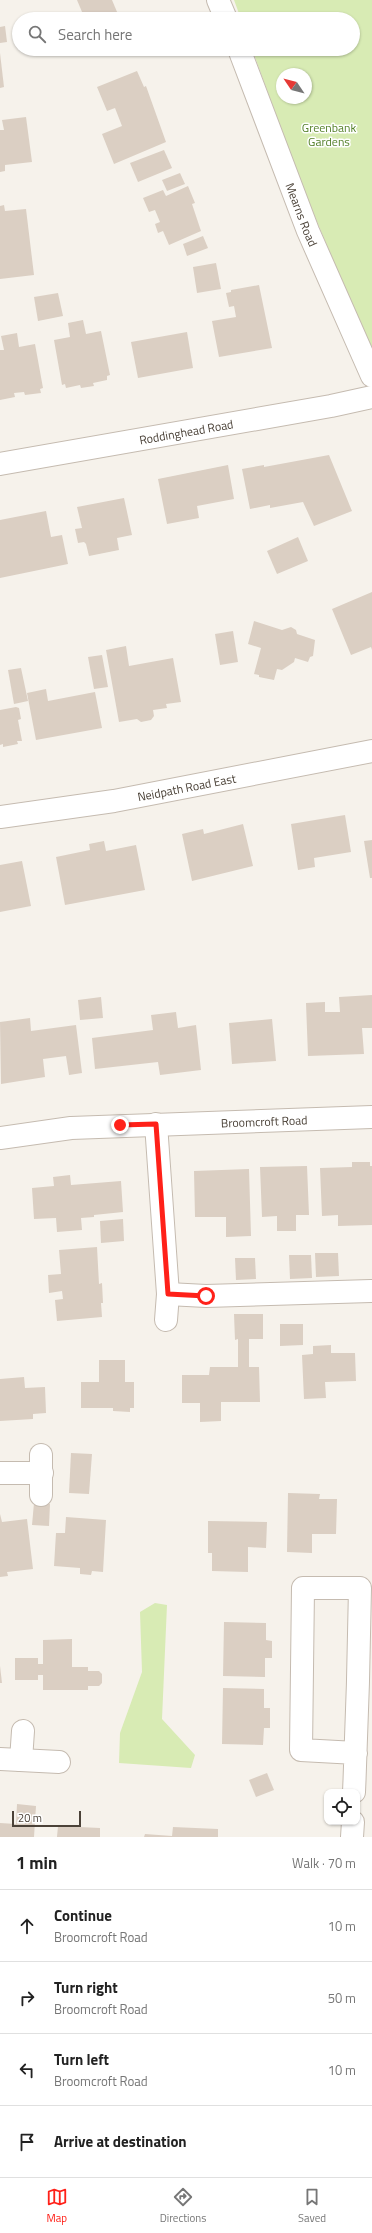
<!DOCTYPE html>
<html lang="en">
<head>
<meta charset="utf-8">
<style>
  :root { --surface:#fff; --page:#f2f2f2; --text:#222; --muted:#767676; --line:#e0e0e0; --accent:#ff2119 }
  body { margin:0; font-family:"Titillium Web",sans-serif; background:var(--page); color:var(--text) }
  .controls { position:absolute; right:12px; bottom:12px; display:grid; overflow:hidden; border-radius:8px; box-shadow:0 1px 3px #0004 }
  .controls button { width:36px; height:36px; display:grid; place-items:center; padding:0; border:0; border-bottom:1px solid var(--line); background:var(--surface); color:var(--text); font:20px sans-serif }
  .compass { position:absolute; left:276px; top:68px; width:36px; height:36px; border-radius:50%; background:var(--surface); box-shadow:0 1px 3px #0004; rotate:305deg }
  .scale { position:absolute; left:12px; bottom:10px; width:69px; box-sizing:border-box; padding-left:4px; border:2px solid #4b4238; border-top:0; font-size:11px; line-height:14px; white-space:nowrap; color:#4b4238; -webkit-text-stroke:3px #fff; paint-order:stroke }
  .stop { position:absolute; width:12px; height:12px; margin:-9px; border:3px solid #ff2119; border-radius:50%; background:#fff }
  .stop.end { background:#ff2119; border-color:#fff; box-shadow:0 1px 4px #0008 }
  .list { margin:0; padding:0; list-style:none }
  h2 { display:flex; justify-content:space-between; align-items:center; height:52px; margin:0; padding:0 16px; font-size:17px }
  h2 small { font-size:13px; font-weight:400; color:var(--muted) }
  .list li { display:grid; grid-template-columns:26px 1fr auto; gap:12px; align-items:center; box-sizing:border-box; height:72px; padding:0 16px; border-top:1px solid var(--line) }
  .list b { display:block; font-size:15px; white-space:nowrap }
  .list p { margin:0; font-size:13px; white-space:nowrap; color:var(--muted) }
  .list em { font-size:13px; font-style:normal; color:var(--muted) }
  .icon { flex:none; width:22px; height:22px; fill:none; stroke:currentColor; stroke-width:2; stroke-linecap:round; stroke-linejoin:round }
  .map { position:relative; flex:none; width:372px; height:1837px; overflow:hidden }
  .search { position:absolute; background:var(--surface); box-shadow:0 1px 3px #0004; left:12px; right:12px; top:12px; height:44px; display:flex; align-items:center; gap:10px; box-sizing:border-box; padding:0 14px; border-radius:22px; color:var(--muted); font-size:15px }
  .sheet { height:340px; background:var(--surface) }
  nav { display:flex; justify-content:space-around; align-items:center; box-sizing:border-box; height:56px; border-top:1px solid var(--line); background:var(--surface); font-size:11px; color:var(--muted) }
  nav a { display:grid; justify-items:center; gap:2px }
  nav .on { color:var(--accent) }
  .map>svg:first-child { display:block }
  .green { fill:#d8ebb4; fill-rule:evenodd }
  .building { fill:#dbcfc3 }
  .lines { fill:none; stroke-linecap:round; stroke-linejoin:round }
  .minor-casing { stroke:#c5bbb0; stroke-width:24 }
  .tertiary-casing { stroke:#c5bbb0; stroke-width:24 }
  .minor { stroke:#fff; stroke-width:22 }
  .tertiary { stroke:#fff; stroke-width:22 }
  .route { stroke:#ff2119; stroke-width:5 }
  .labels { text-anchor:middle; dominant-baseline:central; stroke-width:3; stroke-linejoin:round; paint-order:stroke }
  .park-label { font-size:12px; fill:#548029; stroke:#fff }
  .street-label { font-size:12px; fill:#4b4238; stroke:#fff }
</style>
</head>
<body>
<div class="map">
<svg width="372" height="1837" viewBox="0 0 372 1837">
  <rect width="100%" height="100%" fill="#f6f2eb"/>
  <g class="green">
    <path d="M234,0H372V347L362,329L302,186L252,49H353V19H241ZM282,74H306V98H282Z"/>
    <path d="M155,1603L167,1605L162,1719L195,1755L191,1768L119,1763L120,1733L142,1672L140,1612Z"/>
  </g>
  <g class="building">
    <path d="M77,0H112L120,19H85Z"/>
    <path d="M5,26L7,42L0,43V27Z"/>
    <path d="M0,53L4,87L0,88Z"/>
    <path d="M137,71L144,87L146,86L166,142L114,164L102,134L122,126L115,108L107,111L97,87Z"/>
    <path d="M26,117L32,162L5,165V171L0,172V130H4L2,120Z"/>
    <path d="M164,150L172,168L138,182L130,163Z"/>
    <path d="M180,173L185,184L167,191L162,180Z"/>
    <path d="M188,186L195,203L192,204L201,231L169,245L163,231L158,233L155,224L160,222L155,210L149,212L143,198L163,190L166,196Z"/>
    <path d="M4,205L5,211L26,209L34,275L0,279V206Z"/>
    <path d="M203,236L208,248L187,256L183,244Z"/>
    <path d="M216,263L221,289L197,293L193,267Z"/>
    <path d="M259,285L272,348L219,357L212,321L236,317L234,306L229,307L226,293L231,292V290Z"/>
    <path d="M58,293L63,316L38,321L34,297Z"/>
    <path d="M83,320L86,334L101,331L110,375L107,376V380L93,383L94,386L81,388L80,385L66,388L65,384L62,385L54,340L70,337L68,323Z"/>
    <path d="M187,332L193,368L138,378L131,342Z"/>
    <path d="M17,333L19,347L35,344L43,388L40,389L41,393L25,395L24,392L14,393L15,397L0,400V350H4L1,336Z"/>
    <path d="M329,455L352,511L314,526L303,502L270,508V505L250,509L242,469L264,465V467Z"/>
    <path d="M228,465L234,499L197,506L199,518L167,524L158,479Z"/>
    <path d="M124,498L132,535L117,538L119,550L89,556L86,544L84,542L78,543L75,529L82,528L77,507Z"/>
    <path d="M46,511L51,537L62,535L68,564L0,578V520Z"/>
    <path d="M298,537L308,561L277,574L267,551Z"/>
    <path d="M372,592V650L371,647L351,655L332,609Z"/>
    <path d="M254,621L282,630L291,627L296,630L297,634L315,640L313,656L310,657L308,662L295,658L294,662L282,670L277,669L274,680L259,677V675L254,674L261,648L248,644Z"/>
    <path d="M233,631L238,662L220,665L215,634Z"/>
    <path d="M126,646L129,666L173,658L181,702L166,704L167,708L153,710L154,716L151,720L141,722L137,719L119,722L106,650Z"/>
    <path d="M102,655L108,687L94,689L88,657Z"/>
    <path d="M21,668L28,701L14,704L8,670Z"/>
    <path d="M46,689L48,701L95,692L102,728L36,740L27,693Z"/>
    <path d="M16,707L19,708L21,719L18,720L22,741H17L18,744L3,747V744L0,745V710Z"/>
    <path d="M345,815L351,852L314,858L315,867L298,870L291,824Z"/>
    <path d="M243,824L253,866L192,881L182,834L203,829L204,834Z"/>
    <path d="M372,840V878H370L364,841Z"/>
    <path d="M104,841L106,851L136,845L145,890L65,905L56,857L90,850L89,844Z"/>
    <path d="M22,861L31,906L0,912V865Z"/>
    <path d="M372,995V1028H362L364,1054L308,1056L306,1003L325,1002V1012H340L339,997Z"/>
    <path d="M101,997L103,1018L80,1020L78,1000Z"/>
    <path d="M176,1012L178,1028L196,1025L201,1070L160,1075L158,1062L95,1069L92,1038L153,1030L151,1015Z"/>
    <path d="M30,1018L31,1031L76,1025L82,1073L69,1075L66,1056L43,1059L45,1077L1,1084L0,1022Z"/>
    <path d="M272,1019L276,1061L232,1064L229,1023Z"/>
    <path d="M352,1162H370V1166H372V1225L338,1226V1215L322,1216L320,1168L352,1167Z"/>
    <path d="M307,1166L309,1215H296V1231H277V1216L262,1217L260,1167Z"/>
    <path d="M249,1169L251,1236L226,1237V1217H195L194,1171Z"/>
    <path d="M70,1175L71,1185L121,1181L123,1212L94,1215V1217L81,1218L82,1230L57,1232L56,1218L34,1219L32,1188L54,1186L53,1177Z"/>
    <path d="M123,1219L124,1241L101,1243L100,1221Z"/>
    <path d="M97,1247L99,1284L102,1283L103,1303H101L102,1317L57,1321L55,1300L63,1299L62,1291L49,1293L48,1275L61,1274L59,1250Z"/>
    <path d="M315,1253H338L339,1276L316,1277Z"/>
    <path d="M289,1255H311L312,1278L290,1279Z"/>
    <path d="M235,1258H255L256,1279L236,1280Z"/>
    <path d="M234,1314H263V1339H249V1367H259L260,1402H221V1421L200,1422V1403H182V1375H209L210,1367H238V1339L235,1340Z"/>
    <path d="M280,1324H303V1345L280,1346Z"/>
    <path d="M331,1345V1353H355L356,1381L325,1382L326,1398L304,1399L302,1355L313,1354V1346Z"/>
    <path d="M99,1360H125V1382H134V1408H130V1412L113,1411V1408H81V1382H99Z"/>
    <path d="M24,1377L25,1388L45,1387L46,1413L33,1414V1419L0,1421V1379Z"/>
    <path d="M71,1453L92,1454L89,1494L69,1493Z"/>
    <path d="M288,1493L320,1494L319,1499H337L336,1534H312V1553L287,1552Z"/>
    <path d="M34,1503L50,1504L49,1526L32,1525Z"/>
    <path d="M0,1514L2,1522L27,1519L33,1569L7,1572L8,1576L0,1577Z"/>
    <path d="M66,1517L106,1520L103,1572L92,1571L91,1575L80,1574V1568L54,1566L56,1533H65Z"/>
    <path d="M208,1521L267,1522L266,1548L248,1547V1572L212,1571V1553H208Z"/>
    <path d="M224,1622L266,1623V1640L272,1641V1658H265V1677L223,1676Z"/>
    <path d="M72,1639V1667H88V1671H99L102,1674V1683L99,1686H88V1690H43V1675H38V1680H15V1658H38V1664H43V1640Z"/>
    <path d="M0,1666L2,1683H0Z"/>
    <path d="M223,1688L264,1689V1708H270V1728H264L263,1745L222,1744Z"/>
    <path d="M267,1773L274,1790L256,1797L249,1780Z"/>
    <path d="M17,1804L36,1806L34,1837H0V1823L16,1824Z"/>
    <path d="M58,1826L100,1828V1837H57Z"/>
    <path d="M173,1827L218,1829V1837H144L145,1834L172,1836Z"/>
  </g>
  <g class="lines">
    <defs>
      <g id="minor">
        <path id="s1" d="M0,817L114,801L372,751"/>
        <path d="M156,1124L168,1294L166,1320"/>
        <path id="s2" d="M0,1138L71,1128L372,1117"/>
        <path d="M168,1294L206,1296L371,1291"/>
        <path d="M0,1473H42"/>
        <path d="M41,1495V1455"/>
        <path d="M0,1759L59,1762"/>
        <path d="M21,1760L23,1731"/>
        <path d="M354,1792C357,1724 359,1656 360,1588H303L301,1750L356,1753"/>
        <path d="M352,1837L353,1822"/>
      </g>
      <g id="tertiary">
        <path d="M218,0L226,19"/>
        <path id="s3" d="M239,49L308,231L372,376"/>
        <path id="s4" d="M0,464L331,406L372,397"/>
      </g>
    </defs>
    <use href="#minor" class="minor-casing"/>
    <use href="#tertiary" class="tertiary-casing"/>
    <use href="#minor" class="minor"/>
    <use href="#tertiary" class="tertiary"/>
  </g>
  <g class="lines">
    <path class="route" d="M120,1125L156,1124L168,1294L206,1296"/>
  </g>
  <g class="labels">
    <g class="park-label">
      <text x="329" y="127">Greenbank<tspan x="329" dy="14">Gardens</tspan></text>
    </g>
    <g class="street-label">
      <text stroke="none"><textPath href="#s3" startOffset="177">Mearns Road</textPath></text>
      <text stroke="none"><textPath href="#s4" startOffset="189">Roddinghead Road</textPath></text>
      <text stroke="none"><textPath href="#s1" startOffset="189">Neidpath Road East</textPath></text>
      <text stroke="none"><textPath href="#s2" startOffset="265">Broomcroft Road</textPath></text>
    </g>
  </g>
</svg>
<div class="controls">
<button><svg class="icon" aria-label="locate" viewBox="0 0 24 24"><circle cx="12" cy="12" r="6"/><path d="M12 2v4M12 18v4M2 12h4M18 12h4"/></svg></button>
</div>
<svg class="compass" viewBox="-18 -18 36 36"><path d="M0-13l5 13h-10z" fill="#e53935"/><path d="M0 13l5-13h-10z" fill="#767676"/></svg>
<div class="scale">20 m</div>
<div class="stop" style="left:206px;top:1296px"></div>
<div class="stop end" style="left:120px;top:1125px"></div>
<div class="search"><svg class="icon" aria-label="search" viewBox="0 0 24 24"><circle cx="10" cy="10" r="6"/><path d="M15 15l6 6"/></svg>Search here</div>
</div>
<section class="sheet">
<h2>1 min<small>Walk · 70 m</small></h2>
<ul class="list">
<li><svg class="icon" aria-label="ahead" viewBox="0 0 24 24"><path d="M12 20V5M6 11l6-6 6 6"/></svg><div><b>Continue</b><p>Broomcroft Road</p></div><em>10 m</em></li>
<li><svg class="icon" aria-label="right" viewBox="0 0 24 24"><path d="M7 20v-9h11M14 6l5 5-5 5"/></svg><div><b>Turn right</b><p>Broomcroft Road</p></div><em>50 m</em></li>
<li><svg class="icon" aria-label="left" viewBox="0 0 24 24"><path d="M17 20v-9H6M10 6l-5 5 5 5"/></svg><div><b>Turn left</b><p>Broomcroft Road</p></div><em>10 m</em></li>
<li><svg class="icon" aria-label="arrive" viewBox="0 0 24 24"><path d="M6 21V4h12l-3 4 3 4H6"/></svg><div><b>Arrive at destination</b></div></li>
</ul>
</section>
<nav>
<a class="on"><svg class="icon" aria-label="map" viewBox="0 0 24 24"><path d="M3 6l6-2 6 2 6-2v14l-6 2-6-2-6 2zM9 4v14M15 6v14"/></svg>Map</a>
<a><svg class="icon" aria-label="directions" viewBox="0 0 24 24"><path d="M12 3l9 9-9 9-9-9zM9 14v-3h6M13 9l2 2-2 2"/></svg>Directions</a>
<a><svg class="icon" aria-label="saved" viewBox="0 0 24 24"><path d="M7 4h10v16l-5-4-5 4z"/></svg>Saved</a>
</nav>
</body>
</html>
